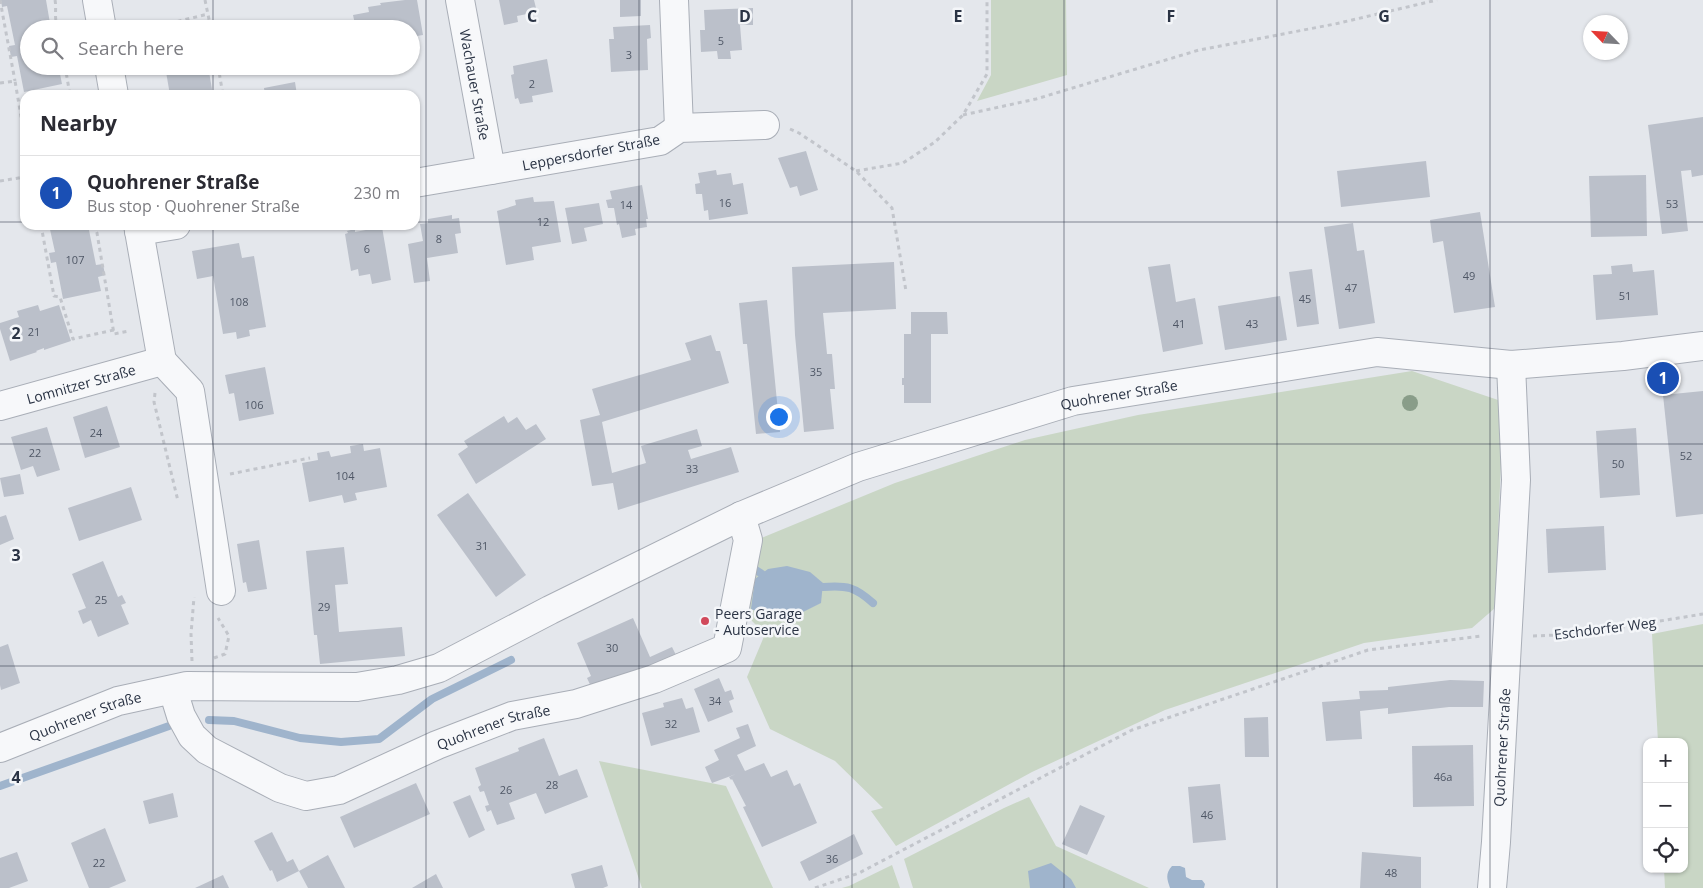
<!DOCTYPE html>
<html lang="en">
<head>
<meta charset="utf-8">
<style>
  :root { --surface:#fff; --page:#f7f7f7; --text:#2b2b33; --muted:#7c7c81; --line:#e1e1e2; --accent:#d1495b }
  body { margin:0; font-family:"Open Sans",sans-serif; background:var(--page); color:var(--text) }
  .controls { position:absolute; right:15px; bottom:15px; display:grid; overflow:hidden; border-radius:10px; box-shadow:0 1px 4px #0004 }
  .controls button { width:45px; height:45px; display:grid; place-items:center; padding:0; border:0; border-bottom:1px solid var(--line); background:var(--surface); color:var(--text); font:25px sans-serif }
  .compass { position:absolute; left:1583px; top:15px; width:45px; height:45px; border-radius:50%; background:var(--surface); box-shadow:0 1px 4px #0004; rotate:295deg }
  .you { position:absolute; left:778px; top:416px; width:18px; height:18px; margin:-12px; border:4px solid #fff; border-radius:50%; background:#1a73e8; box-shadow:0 0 0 8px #1a73e833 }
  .badge { display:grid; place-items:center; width:32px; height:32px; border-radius:50%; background:var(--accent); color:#fff; font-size:16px; font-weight:700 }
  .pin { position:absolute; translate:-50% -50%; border:2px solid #fff; box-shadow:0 1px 5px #0006 }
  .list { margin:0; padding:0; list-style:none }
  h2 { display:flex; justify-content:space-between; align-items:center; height:65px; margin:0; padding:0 20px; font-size:21px }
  h2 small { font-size:16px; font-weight:400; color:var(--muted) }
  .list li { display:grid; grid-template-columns:32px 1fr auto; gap:15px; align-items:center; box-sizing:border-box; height:75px; padding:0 20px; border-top:1px solid var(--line) }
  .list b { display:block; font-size:19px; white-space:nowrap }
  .list p { margin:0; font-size:16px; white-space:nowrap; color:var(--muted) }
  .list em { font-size:16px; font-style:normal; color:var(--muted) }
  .icon { flex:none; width:28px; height:28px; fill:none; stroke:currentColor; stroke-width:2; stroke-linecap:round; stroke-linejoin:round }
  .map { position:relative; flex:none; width:1703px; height:888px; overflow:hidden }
  .search { position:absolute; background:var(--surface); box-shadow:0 1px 4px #0004; left:20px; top:20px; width:400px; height:55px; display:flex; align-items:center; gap:12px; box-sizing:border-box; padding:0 18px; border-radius:28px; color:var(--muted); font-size:19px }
  .panel { position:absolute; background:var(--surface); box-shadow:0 1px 4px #0004; left:20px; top:90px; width:400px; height:140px; border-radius:15px }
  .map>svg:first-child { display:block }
  .green { fill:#c9d6c5 }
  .water { fill:#9fb4cc }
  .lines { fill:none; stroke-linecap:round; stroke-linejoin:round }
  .stream { stroke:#9fb4cc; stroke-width:8 }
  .building { fill:#bbc0ca }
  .minor-casing { stroke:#a9aeb7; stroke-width:30 }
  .path { stroke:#c2c5cb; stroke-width:3; stroke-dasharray:4 4; stroke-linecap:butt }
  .minor { stroke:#f7f8fa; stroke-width:28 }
  .tree { fill:#899d89 }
  .grid { fill:none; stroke:#2b3445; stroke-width:1; stroke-opacity:0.55 }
  .poi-dot { fill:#d1495b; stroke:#f4f6f9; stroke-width:2 }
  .labels { text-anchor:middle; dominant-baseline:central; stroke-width:5; stroke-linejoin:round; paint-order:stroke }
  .number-label { font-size:11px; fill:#4f5766 }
  .street-label { font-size:14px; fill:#2b3445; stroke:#f4f6f9 }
  .poi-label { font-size:14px; fill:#2b3445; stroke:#f4f6f9; text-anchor:start }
  .grid-label { font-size:16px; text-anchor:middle; font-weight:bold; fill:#2b3445; stroke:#f4f6f9; stroke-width:5; stroke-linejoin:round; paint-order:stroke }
</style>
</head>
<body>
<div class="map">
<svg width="1703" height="888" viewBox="0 0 1703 888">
  <rect width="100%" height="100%" fill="#e4e7ec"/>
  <g class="green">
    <path d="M991,0H1066L1067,75L977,101L991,75Z"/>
    <path d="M1412,371L1501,401L1502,438L1495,608L1472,628L1364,643L1165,710L1032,772L896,846L871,811L883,808L835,761L770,729L747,677L765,634L746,615L754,541L895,483L1025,440L1138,415Z"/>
    <path d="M1703,624V888H1665L1664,869H1684V742H1658L1652,634Z"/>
    <path d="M599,761L726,786L773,888H642Z"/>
    <path d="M1029,797L1056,846L1149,888H913L904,859L1004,808Z"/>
    <path d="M892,865L900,888H842L849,886Z"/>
  </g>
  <g class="water">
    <path d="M787,566L810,572L823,583L821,603L799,614L771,618L751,609L755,579L768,569Z"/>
    <path d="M1051,863L1071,879L1076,888H1030L1028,871Z"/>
    <path d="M1172,866H1180L1185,868L1186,877L1192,880H1202L1205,884L1204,888H1170C1167,879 1165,874 1172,866Z"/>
  </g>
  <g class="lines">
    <g class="stream">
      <path d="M751,567L762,574"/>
      <path d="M823,587C847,585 855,587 873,603"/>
      <path d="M209,720L234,721L300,738L341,742L379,739L432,699L511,660"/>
      <path d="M0,786L169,726"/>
    </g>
  </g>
  <g class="building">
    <path d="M1,0H46L51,29H29V66H65V68L59,69L62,84L24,92L17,56L11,57L9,46L15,45L7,6L2,7Z"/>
    <path d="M405,0H417L423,35L411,37V29H356L353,15L369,12L368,7L381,5L380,3Z"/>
    <path d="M499,0H534L537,12L517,16L518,22L504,25Z"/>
    <path d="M620,0H641V16L620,17Z"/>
    <path d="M753,8V25H740L742,50L730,51L731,59H718L717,51L701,52L700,30H705L704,10Z"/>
    <path d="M650,25L651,38L647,39L648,70L611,72L609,39H614L613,27Z"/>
    <path d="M547,59L553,92L532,96L533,102L520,104L518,98L515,99L511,75L514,74L513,66Z"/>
    <path d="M165,66H208L213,95H170Z"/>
    <path d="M295,82L297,95H265L264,88Z"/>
    <path d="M1703,117V175L1692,177L1691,170L1681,171L1688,231L1662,234L1648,125Z"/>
    <path d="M806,151L818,190L800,196L797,186L790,188L778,158Z"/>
    <path d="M1426,161L1430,197L1341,207L1337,171Z"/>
    <path d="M716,170L717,175L731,173L733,185L743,183L748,214L709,220L708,210L704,211L702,194H696L695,184L700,183L698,173Z"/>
    <path d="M1646,175L1647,236L1591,237L1589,176Z"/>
    <path d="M642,185L648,219H646L647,227L635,229L636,235L622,238L619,224L617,225L614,208H608L606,200L612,199L610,191Z"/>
    <path d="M533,197L534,202L554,201L561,242L532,247L534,260L506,265L497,211L516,205L515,200Z"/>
    <path d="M599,203L603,224L584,228L587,241L572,244L565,208Z"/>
    <path d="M1480,212L1495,307L1454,313L1443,241L1433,243L1430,220Z"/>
    <path d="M452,215V219L459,218L461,233L455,234L458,253L427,258L430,281L414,283L408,244L423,241L420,224L428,223V219Z"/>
    <path d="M1353,223L1357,251L1364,250L1375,323L1339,329L1324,227Z"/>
    <path d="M49,225H88L96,265L103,264L105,275L98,277L101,291L63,299L56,262L51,263L49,253L55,252Z"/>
    <path d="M382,227L391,280L372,284L370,274L359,276L358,269L351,271L345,234L348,233L347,231L355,229V232Z"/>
    <path d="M239,243L242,258L254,256L266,327L249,330L250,336L237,339L236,332L223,334L213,276L197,279L192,251Z"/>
    <path d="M894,262L896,309L823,313L827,354H832L835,389H830L834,429L804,432L795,335L792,267Z"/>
    <path d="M1170,264L1176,302L1195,298L1203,344L1163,352L1148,267Z"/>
    <path d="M1632,264L1633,272L1654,270L1658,315L1596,320L1593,275L1612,274L1611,266Z"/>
    <path d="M1312,269L1319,324L1297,327L1289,272Z"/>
    <path d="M1280,296L1287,340L1225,350L1218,306Z"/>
    <path d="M767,300L780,432L756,434L747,344H743L739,303Z"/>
    <path d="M38,305L40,311L59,305L71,341L44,350V348L36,351L37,352L10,361L0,329V323L19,317L17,311Z"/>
    <path d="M911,312H947L948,334H931V403H904V385H902V378H904V334H911Z"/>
    <path d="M711,335L716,351H720L729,383L602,422L612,473L646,463L641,446L697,429L702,446L688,450L691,459L731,447L739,472L618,510L613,483L592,486L580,420L600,415L592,389L691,360L685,343Z"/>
    <path d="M265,367L274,414L239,421L234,393L229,394L225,375Z"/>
    <path d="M1703,391V514L1676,517L1663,395Z"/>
    <path d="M107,406L120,447L85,458L73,417Z"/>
    <path d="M504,416L508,423L517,417L526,430L536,424L546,439L476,484L458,454L468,447L464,441Z"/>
    <path d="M47,427L60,470L37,477L33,466L21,470L11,437Z"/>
    <path d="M1636,428L1640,495L1600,498L1596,431Z"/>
    <path d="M363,444L364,451L380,448L387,487L355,493L357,500L344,503L342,495L309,502L302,463L318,460L317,453L329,451L331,457L351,453L350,446Z"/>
    <path d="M20,474L24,494L4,497L0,478Z"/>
    <path d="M131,487L142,520L79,541L68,508Z"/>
    <path d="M468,493L526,575L496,597L437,515Z"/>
    <path d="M6,515L14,539L0,545V517Z"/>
    <path d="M1604,526L1606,570L1548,573L1546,529Z"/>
    <path d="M259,540L267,589L248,592L246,582L243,583L237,544Z"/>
    <path d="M344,547L348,584L335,585L339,632L402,627L405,656L320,664L317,635H314L306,551Z"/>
    <path d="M103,561L118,597L122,595L126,603L121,605L129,624L98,637L91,620L83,624L78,611L86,608L72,574Z"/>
    <path d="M633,618L650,657L672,647L678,659L594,693L587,678L591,676L577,643Z"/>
    <path d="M8,644L20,683L1,690L0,685V647Z"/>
    <path d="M719,678L725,692L731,690L734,699L729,701L733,712L708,722L694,689Z"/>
    <path d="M1450,680L1484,681L1483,707H1449L1388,714V708L1360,711L1362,739L1326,741L1322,702L1360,699L1359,691L1388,690V687Z"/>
    <path d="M682,698L686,709L693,707L700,732L651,746L642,713L664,707L663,703Z"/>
    <path d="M1268,717L1269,757H1245L1244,718Z"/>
    <path d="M748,724L756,746L737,755L745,771L764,763L771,777L787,770L794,786L800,783L817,823L762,847L743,807L746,806L732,779L731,780L729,777L736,774L712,783L705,767L719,760L714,750L740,738L736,728Z"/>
    <path d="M544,738L559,776L577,769L588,797L545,814L536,793L509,803L515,819L497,825L491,810L487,812L485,806L489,805L484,791L480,792L478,787L481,785L475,768L519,751L518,748Z"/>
    <path d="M1473,745L1474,806L1413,807L1412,746Z"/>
    <path d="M416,783L430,814L354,848L340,817Z"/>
    <path d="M1220,784L1226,840L1193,843L1188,787Z"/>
    <path d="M173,793L178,817L149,824L143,801Z"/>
    <path d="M470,795L485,830L469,838L453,802Z"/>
    <path d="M1080,805L1105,816L1087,855L1062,844Z"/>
    <path d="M105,828L126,881L109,888H89L71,843Z"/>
    <path d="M272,832L287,862L293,859L299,871L277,882L272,870L270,871L254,841Z"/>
    <path d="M854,834L863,854L809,881L800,862Z"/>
    <path d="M17,852L28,881L9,888H0V858Z"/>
    <path d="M1362,852L1421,857V888H1360Z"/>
    <path d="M328,855L345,888H308L299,871Z"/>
    <path d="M602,865L608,886L603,888H575L571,874Z"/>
    <path d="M436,874L443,888H412Z"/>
    <path d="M223,875L229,888H195Z"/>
  </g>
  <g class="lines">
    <defs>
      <g id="minor">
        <path d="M97,0L102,29"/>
        <path id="s1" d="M460,0L491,170"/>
        <path d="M674,0L679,128"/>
        <path d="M109,66L114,95"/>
        <path d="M415,183L660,141L679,128L765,125"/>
        <path d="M138,225L162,361"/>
        <path d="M139,231L176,225"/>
        <path d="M162,361L190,391L221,591"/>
        <path id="s2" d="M0,406L162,361"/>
        <path id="s3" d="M173,690L181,716L192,736L207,750L280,788L306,796L339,790L437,745L512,716L576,704L654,679L727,648L748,540L741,516"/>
        <path id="s4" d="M0,748L118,701L187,686L357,687L398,680L439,668L550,610L741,516L858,467L1073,401L1377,352L1511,365L1623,356L1703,346"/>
        <path id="s5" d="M1492,888L1496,842L1516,480L1511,365"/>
      </g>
    </defs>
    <use href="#minor" class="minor-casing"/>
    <g class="path">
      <path d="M0,0L15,81"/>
      <path d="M55,0C57,10 53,19 59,29"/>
      <path d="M205,0L211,29"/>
      <path d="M155,29L163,25L208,14"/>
      <path d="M65,66L70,95"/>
      <path d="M218,66L223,95"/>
      <path d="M0,83L15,81L23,128H25"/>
      <path d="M963,115L1036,99L1199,50L1335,24L1437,0"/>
      <path d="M23,128L25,138"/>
      <path d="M790,129L799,133L856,171L892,208L906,291"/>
      <path d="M856,171L903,163L935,142L963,115L987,74V0"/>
      <path d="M0,181L25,177"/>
      <path d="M41,225L54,296L60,297L73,339L114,330"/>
      <path d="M93,225L97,233L114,334L129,331"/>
      <path d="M155,393L154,402L178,501"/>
      <path d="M230,474L310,458"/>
      <path d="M1533,636L1580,634L1703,614"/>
      <path d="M214,658L225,654L229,636L218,618"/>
      <path d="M192,661L191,634L194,597"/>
      <path d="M815,888L859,873L1132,730L1368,650L1482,636"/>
    </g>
    <use href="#minor" class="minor"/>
  </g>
  <circle class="tree" cx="1410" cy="403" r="8"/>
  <path class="grid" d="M213,0V29M426,0V888M639,0V888M852,0V888M1064,0V888M1277,0V888M1490,0V888M213,66V95M0,222H25M415,222H1703M213,225V888M0,444H1703M0,666H1703"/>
  <circle class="poi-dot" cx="705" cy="621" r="5"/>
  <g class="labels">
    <g class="number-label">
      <text x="721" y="40">5</text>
      <text x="629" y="54">3</text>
      <text x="532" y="83">2</text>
      <text x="725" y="202">16</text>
      <text x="1672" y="203">53</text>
      <text x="626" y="204">14</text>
      <text x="543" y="221">12</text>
      <text x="439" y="238">8</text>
      <text x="367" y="248">6</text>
      <text x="75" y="259">107</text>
      <text x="1469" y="275">49</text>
      <text x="1351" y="287">47</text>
      <text x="1625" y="295">51</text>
      <text x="1305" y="298">45</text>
      <text x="239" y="301">108</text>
      <text x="1179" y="323">41</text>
      <text x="1252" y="323">43</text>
      <text x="34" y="331">21</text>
      <text x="816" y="371">35</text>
      <text x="254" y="404">106</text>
      <text x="96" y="432">24</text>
      <text x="35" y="452">22</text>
      <text x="1686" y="455">52</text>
      <text x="1618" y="463">50</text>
      <text x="692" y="468">33</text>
      <text x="345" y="475">104</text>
      <text x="482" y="545">31</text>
      <text x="101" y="599">25</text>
      <text x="324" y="606">29</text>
      <text x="612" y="647">30</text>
      <text x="715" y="700">34</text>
      <text x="671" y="723">32</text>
      <text x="1443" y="776">46a</text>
      <text x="552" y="784">28</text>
      <text x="506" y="789">26</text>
      <text x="1207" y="814">46</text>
      <text x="832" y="858">36</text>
      <text x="99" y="862">22</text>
      <text x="1391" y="872">48</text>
    </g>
    <g class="street-label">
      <text stroke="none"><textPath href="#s1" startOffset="86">Wachauer Straße</textPath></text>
      <text transform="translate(591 152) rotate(-11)">Leppersdorfer Straße</text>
      <text stroke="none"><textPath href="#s2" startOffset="84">Lomnitzer Straße</textPath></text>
      <text stroke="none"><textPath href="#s4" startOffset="1188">Quohrener Straße</textPath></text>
      <text transform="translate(1605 628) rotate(-7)">Eschdorfer Weg</text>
      <text stroke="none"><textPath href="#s4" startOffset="91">Quohrener Straße</textPath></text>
      <text stroke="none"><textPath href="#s3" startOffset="381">Quohrener Straße</textPath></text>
      <text stroke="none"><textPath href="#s5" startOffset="141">Quohrener Straße</textPath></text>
    </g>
    <g class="poi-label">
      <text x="715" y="613">Peers Garage<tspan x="715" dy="16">- Autoservice</tspan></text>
    </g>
  </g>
  <g class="grid-label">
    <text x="532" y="22">C</text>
    <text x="745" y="22">D</text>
    <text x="958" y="22">E</text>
    <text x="1171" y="22">F</text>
    <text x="1384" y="22">G</text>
    <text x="16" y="339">2</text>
    <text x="16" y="561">3</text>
    <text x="16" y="783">4</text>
  </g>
</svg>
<div class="controls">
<button>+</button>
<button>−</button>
<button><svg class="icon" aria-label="locate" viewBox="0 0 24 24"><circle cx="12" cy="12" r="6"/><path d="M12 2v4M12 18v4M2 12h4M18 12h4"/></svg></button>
</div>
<svg class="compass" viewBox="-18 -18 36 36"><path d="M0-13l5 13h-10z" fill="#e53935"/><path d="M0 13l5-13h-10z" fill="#7c7c81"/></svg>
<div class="you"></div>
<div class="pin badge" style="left:1663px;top:378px;background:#1a4fb4">1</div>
<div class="search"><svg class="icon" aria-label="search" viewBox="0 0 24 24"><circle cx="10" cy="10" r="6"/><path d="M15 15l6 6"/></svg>Search here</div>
<section class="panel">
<h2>Nearby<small></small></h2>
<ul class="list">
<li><span class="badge" style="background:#1a4fb4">1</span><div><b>Quohrener Straße</b><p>Bus stop · Quohrener Straße</p></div><em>230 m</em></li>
</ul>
</section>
</div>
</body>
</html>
